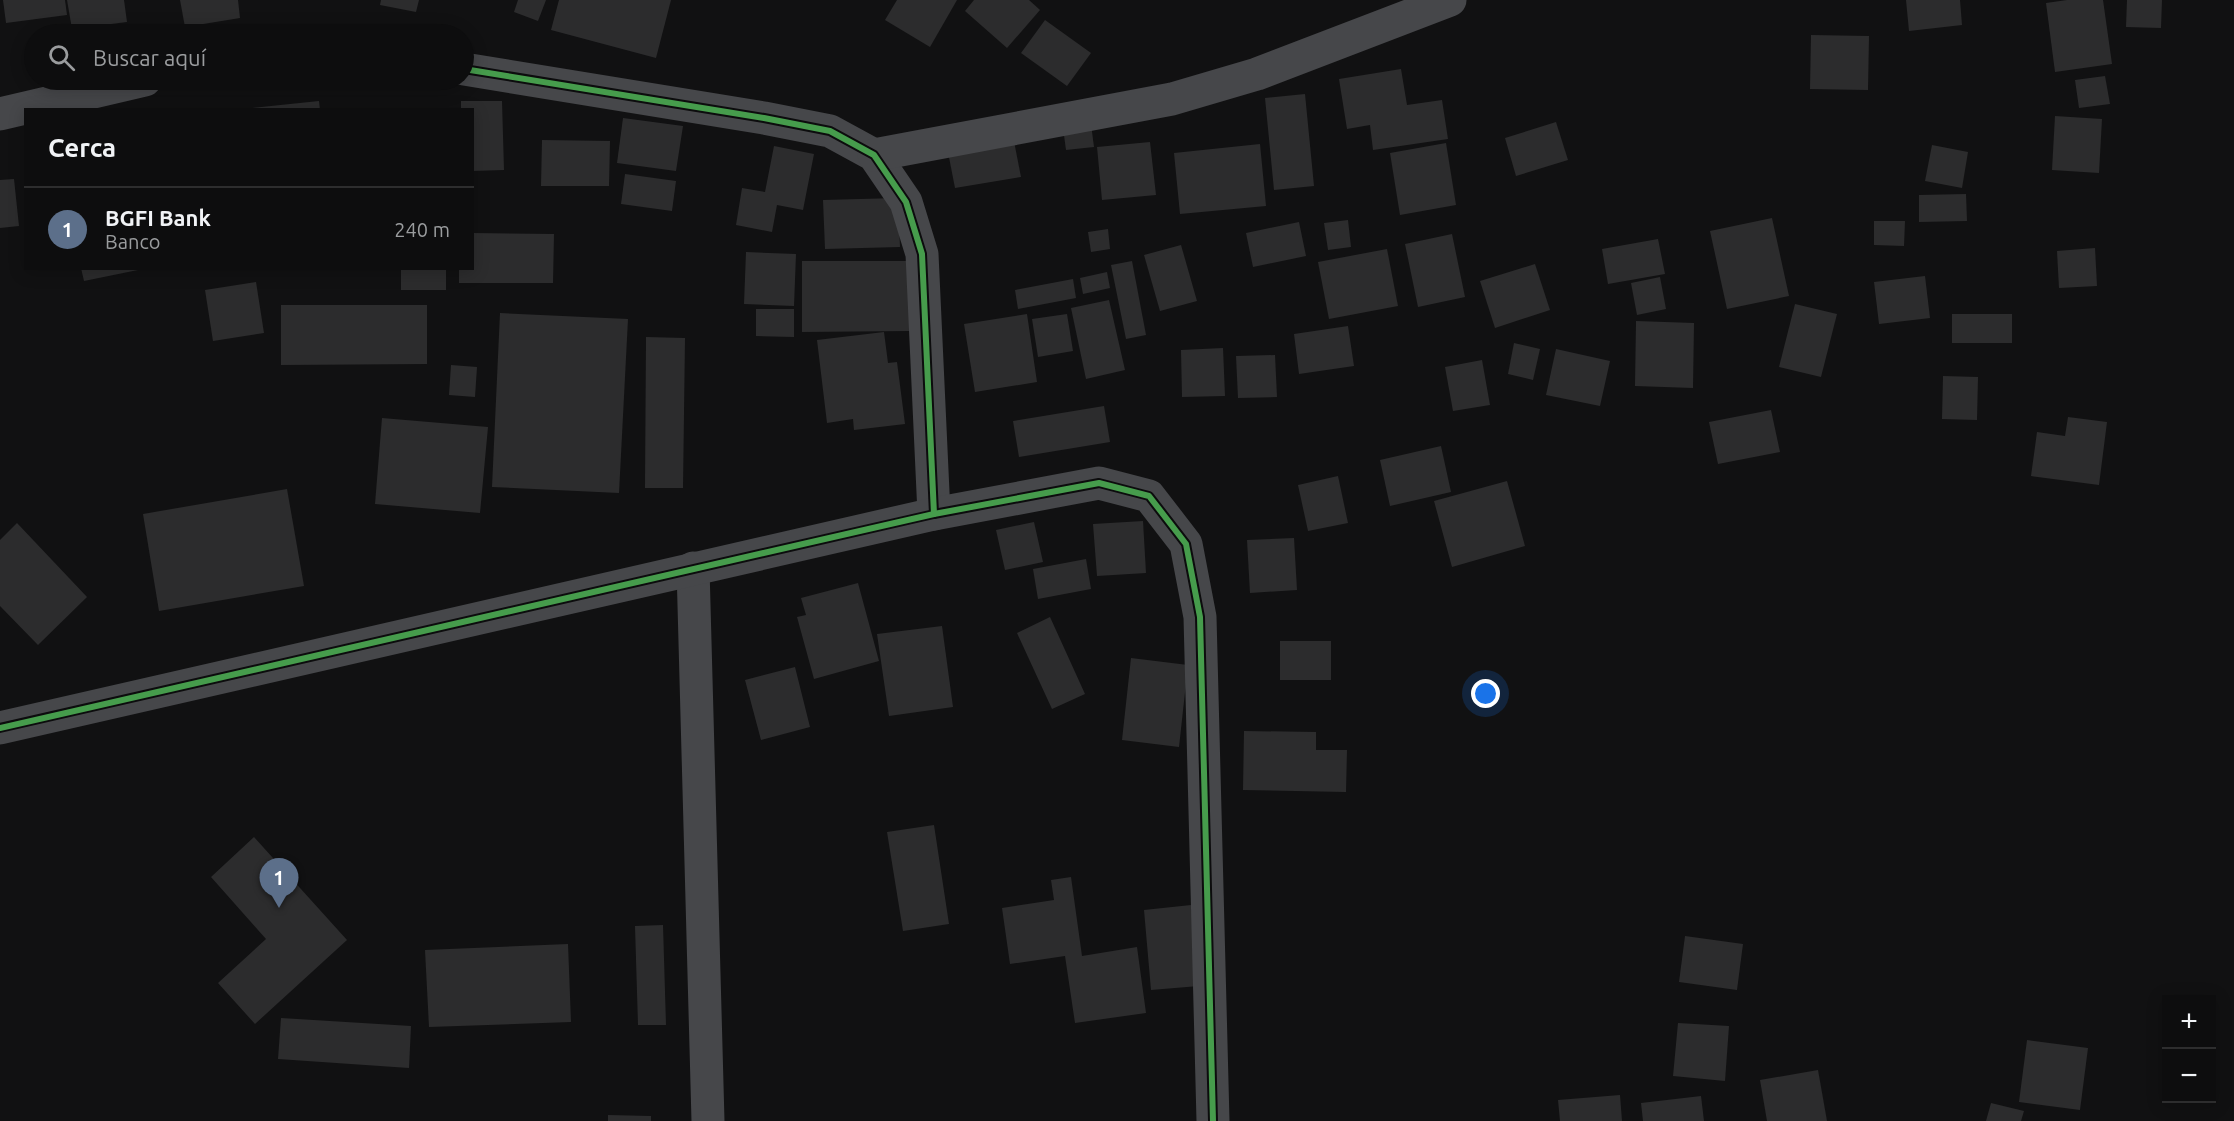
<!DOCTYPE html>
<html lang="es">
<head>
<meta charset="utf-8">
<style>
  :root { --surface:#0d0d0e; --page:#161617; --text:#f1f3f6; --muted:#9a9c9e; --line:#2d2d2e; --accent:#b45309 }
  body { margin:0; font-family:Ubuntu,sans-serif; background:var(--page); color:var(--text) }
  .controls { position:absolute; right:18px; bottom:18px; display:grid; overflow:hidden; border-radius:0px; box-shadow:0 3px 15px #0003 }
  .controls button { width:54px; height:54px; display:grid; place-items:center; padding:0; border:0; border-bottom:2px solid var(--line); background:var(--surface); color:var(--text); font:30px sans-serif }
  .you { position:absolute; left:1486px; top:694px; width:21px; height:21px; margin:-15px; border:4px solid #fff; border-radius:50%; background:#1a73e8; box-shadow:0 0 0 9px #1a73e833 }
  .badge { display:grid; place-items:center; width:39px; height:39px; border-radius:50%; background:var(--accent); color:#fff; font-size:20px; font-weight:700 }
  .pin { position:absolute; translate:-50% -50px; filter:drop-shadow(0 2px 3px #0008) }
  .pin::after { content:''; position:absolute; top:32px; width:21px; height:18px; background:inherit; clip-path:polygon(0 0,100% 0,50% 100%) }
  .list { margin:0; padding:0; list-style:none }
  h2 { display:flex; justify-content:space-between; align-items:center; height:78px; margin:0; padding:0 24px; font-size:26px }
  h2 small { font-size:20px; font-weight:400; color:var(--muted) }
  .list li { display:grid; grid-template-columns:39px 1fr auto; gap:18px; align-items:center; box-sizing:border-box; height:84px; padding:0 24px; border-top:2px solid var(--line) }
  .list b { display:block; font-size:22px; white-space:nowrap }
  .list p { margin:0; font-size:20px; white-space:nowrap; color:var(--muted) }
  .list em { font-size:20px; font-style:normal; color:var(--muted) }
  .icon { flex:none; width:33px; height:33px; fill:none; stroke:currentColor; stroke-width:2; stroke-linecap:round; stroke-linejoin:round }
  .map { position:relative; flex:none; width:2234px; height:1121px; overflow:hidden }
  .search { position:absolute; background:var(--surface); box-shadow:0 3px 15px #0003; left:24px; top:24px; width:450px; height:66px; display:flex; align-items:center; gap:15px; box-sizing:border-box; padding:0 21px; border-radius:33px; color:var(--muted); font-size:22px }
  .panel { position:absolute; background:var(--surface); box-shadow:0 3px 15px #0003; left:24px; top:108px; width:450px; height:162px; border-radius:0px }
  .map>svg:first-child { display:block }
  .building { fill:#2c2c2d }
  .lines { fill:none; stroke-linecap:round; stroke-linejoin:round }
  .minor { stroke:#46474a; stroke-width:33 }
  .cycleway-casing { stroke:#0c0c0d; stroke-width:10 }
  .cycleway { stroke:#469c4c; stroke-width:6 }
</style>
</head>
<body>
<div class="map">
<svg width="2234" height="1121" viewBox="0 0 2234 1121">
  <rect width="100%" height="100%" fill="#111112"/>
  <g class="building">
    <path d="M3,0H65L67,15L6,23Z"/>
    <path d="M67,0H124L127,22L72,29Z"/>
    <path d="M180,0H238L240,18L185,27Z"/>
    <path d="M381,0H419L416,12L380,5Z"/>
    <path d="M518,0H546L538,21L514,12Z"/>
    <path d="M559,0H671L656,58L551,30Z"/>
    <path d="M897,0H957L930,47L885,20Z"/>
    <path d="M974,0H1029L1040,10L1007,48L965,11Z"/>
    <path d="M1906,0H1960L1962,25L1909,31Z"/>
    <path d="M2067,0H2103L2112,64L2055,72L2046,3Z"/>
    <path d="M2127,0H2162L2161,28L2126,27Z"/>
    <path d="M1045,20L1091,53L1067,86L1021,53Z"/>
    <path d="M1811,35L1869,36L1868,90L1810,89Z"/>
    <path d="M1401,69L1407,105L1442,100L1448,139L1373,150L1370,125L1347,129L1339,79Z"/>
    <path d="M2105,76L2110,104L2079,108L2075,80Z"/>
    <path d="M1305,94L1314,186L1274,190L1265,98Z"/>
    <path d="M319,101L320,110H252V108Z"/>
    <path d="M461,101H502L504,170L472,171V110H461Z"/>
    <path d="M2055,116L2102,119L2099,173L2052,170Z"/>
    <path d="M623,118L683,126L676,171L617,163Z"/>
    <path d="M1556,122L1568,160L1516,176L1505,138Z"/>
    <path d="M1091,124L1094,147L1066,150L1063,128Z"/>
    <path d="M1013,136L1021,177L955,188L947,147Z"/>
    <path d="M542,140L610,141L609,186H541Z"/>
    <path d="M1150,142L1156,195L1102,200L1097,147Z"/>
    <path d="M1446,143L1456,205L1400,215L1390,153Z"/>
    <path d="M1260,144L1266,206L1180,214L1174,153Z"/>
    <path d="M1932,145L1968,152L1962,188L1925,181Z"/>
    <path d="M774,146L814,154L803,210L777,205L772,232L736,225L742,188L765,192Z"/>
    <path d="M625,174L676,181L672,211L621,204Z"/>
    <path d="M14,179L19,226L0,228V180Z"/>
    <path d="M1966,194L1967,221L1919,222V195Z"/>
    <path d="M898,198L900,247L825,249L823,200Z"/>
    <path d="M1772,218L1789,296L1727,309L1710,231Z"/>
    <path d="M1348,220L1351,247L1328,250L1324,223Z"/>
    <path d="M1874,221H1905L1904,246L1874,245Z"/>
    <path d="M1299,222L1306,256L1253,267L1246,233Z"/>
    <path d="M1108,229L1110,249L1091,252L1088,232Z"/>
    <path d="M472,233L554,234L553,283H459V268H472Z"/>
    <path d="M1452,234L1465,297L1418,307L1405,244Z"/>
    <path d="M1658,239L1665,274L1608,284L1602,249Z"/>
    <path d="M1181,245L1197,301L1160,311L1144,255Z"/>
    <path d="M2095,248L2097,286L2059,288L2057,251Z"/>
    <path d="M1387,249L1398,306L1329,319L1318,262Z"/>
    <path d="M746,252L796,254L794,306L744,304Z"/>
    <path d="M802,261H910V331L802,332Z"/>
    <path d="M1132,261L1146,335L1126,339L1111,265Z"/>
    <path d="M1535,264L1550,310L1495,328L1480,281Z"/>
    <path d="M81,268H138V270L84,281Z"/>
    <rect x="401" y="268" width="45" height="22"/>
    <path d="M1107,272L1110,288L1083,294L1080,278Z"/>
    <path d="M1925,276L1930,318L1879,324L1874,282Z"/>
    <path d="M1660,277L1666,309L1637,315L1631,283Z"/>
    <path d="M1073,279L1076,298L1018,309L1015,290Z"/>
    <path d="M256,282L264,333L213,341L205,290Z"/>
    <path d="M1109,300L1125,370L1086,379L1071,308Z"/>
    <path d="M1795,304L1837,314L1821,377L1779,367Z"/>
    <path d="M281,305H427V364L281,365Z"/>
    <path d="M756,309H794V337L756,336Z"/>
    <path d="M500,313L628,319L619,493L492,487Z"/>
    <path d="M1027,314L1037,382L975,392L964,324Z"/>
    <path d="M1067,314L1073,351L1038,357L1032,319Z"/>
    <rect x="1952" y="314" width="60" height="29"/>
    <path d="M1636,321L1694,323L1693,388L1635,386Z"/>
    <path d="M1348,326L1354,366L1299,374L1294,334Z"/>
    <path d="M884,332L888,363L897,362L905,424L854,430L853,419L827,423L817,340Z"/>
    <path d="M646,337L685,338L683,488H645Z"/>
    <path d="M1514,343L1540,349L1533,380L1508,374Z"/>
    <path d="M1223,348L1225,396L1182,397L1181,350Z"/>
    <path d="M1556,349L1610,361L1600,406L1546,395Z"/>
    <path d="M1275,355L1277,397L1238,398L1236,356Z"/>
    <path d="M1482,360L1490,405L1453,411L1445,367Z"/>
    <path d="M451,365L477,367L475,397L449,395Z"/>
    <path d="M1943,376L1978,377L1977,420L1942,419Z"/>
    <path d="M1104,406L1110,442L1019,457L1013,421Z"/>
    <path d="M1771,410L1780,452L1718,464L1709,422Z"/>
    <path d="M2068,417L2107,422L2099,485L2031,476L2037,432L2065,436Z"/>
    <path d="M382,418L488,427L480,513L375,504Z"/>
    <path d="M1441,446L1451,492L1390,506L1380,460Z"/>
    <path d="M1338,476L1348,523L1308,531L1298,485Z"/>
    <path d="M1507,481L1525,546L1452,567L1434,501Z"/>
    <path d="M287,489L304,586L159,611L143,514Z"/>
    <path d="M1143,521L1146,573L1097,576L1093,524Z"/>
    <path d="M1034,522L1043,562L1005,570L996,530Z"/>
    <path d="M17,523L87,597L38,645L0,606V540Z"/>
    <path d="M1294,538L1297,590L1250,593L1247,540Z"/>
    <path d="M1086,559L1091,589L1038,599L1033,569Z"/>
    <path d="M858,583L879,661L814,679L797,617L806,615L801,598Z"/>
    <path d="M1050,617L1085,694L1052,709L1017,633Z"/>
    <path d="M942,626L953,707L889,716L877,634Z"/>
    <rect x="1280" y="641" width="51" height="39"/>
    <path d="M1131,658L1188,665L1179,747L1122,740Z"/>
    <path d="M795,667L810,727L761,740L745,680Z"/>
    <path d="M1244,731L1316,732V750H1347L1346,792L1243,790Z"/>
    <path d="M934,825L949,924L903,931L887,832Z"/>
    <path d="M254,837L347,940L255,1024L218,983L266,939L211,877Z"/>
    <path d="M1071,877L1082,956L1137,947L1146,1013L1075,1023L1065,956L1010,964L1002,908L1054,900L1051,880Z"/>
    <path d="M1191,905L1199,986L1151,990L1144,910Z"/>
    <path d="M663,925L666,1025H638L635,926Z"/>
    <path d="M1685,936L1743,944L1737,990L1679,982Z"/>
    <path d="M568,944L571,1022L429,1027L425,950Z"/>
    <path d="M281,1018L411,1026L409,1068L278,1059Z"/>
    <path d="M1678,1023L1729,1026L1725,1081L1673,1076Z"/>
    <path d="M2027,1040L2088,1048L2080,1110L2019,1102Z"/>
    <path d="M1818,1070L1827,1121H1767L1760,1080Z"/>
    <path d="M1620,1095L1622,1121H1560L1558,1100Z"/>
    <path d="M1701,1096L1704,1121H1643L1641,1103Z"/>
    <path d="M1991,1103L2024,1111L2021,1121H1986Z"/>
    <path d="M608,1115L651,1116V1121H608Z"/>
  </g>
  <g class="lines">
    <g class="minor">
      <path d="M464,69L764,118L830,131L874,155L906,202L922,254L934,514"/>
      <path d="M0,114L145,80"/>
      <path d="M874,155L1172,99L1257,74L1450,0"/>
      <path d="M693,568L708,1121"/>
      <path d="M0,728L934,514L1099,483L1149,496L1186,544L1200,617L1213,1121"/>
    </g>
    <defs>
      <g id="cycleway">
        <path d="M464,69L764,118L830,131L874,155L906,202L922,254L934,514"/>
        <path d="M0,728L934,514L1099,483L1149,496L1186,544L1200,617L1213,1121"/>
      </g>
    </defs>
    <use href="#cycleway" class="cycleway-casing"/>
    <use href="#cycleway" class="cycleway"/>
  </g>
</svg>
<div class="controls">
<button>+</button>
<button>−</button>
</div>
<div class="you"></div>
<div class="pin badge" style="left:279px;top:908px;background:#5c6f8a">1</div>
<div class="search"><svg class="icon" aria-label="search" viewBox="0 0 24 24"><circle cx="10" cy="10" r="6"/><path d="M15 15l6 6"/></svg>Buscar aquí</div>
<section class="panel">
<h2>Cerca<small></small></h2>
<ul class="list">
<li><span class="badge" style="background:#5c6f8a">1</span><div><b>BGFI Bank</b><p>Banco</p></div><em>240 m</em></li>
</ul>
</section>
</div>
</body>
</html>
